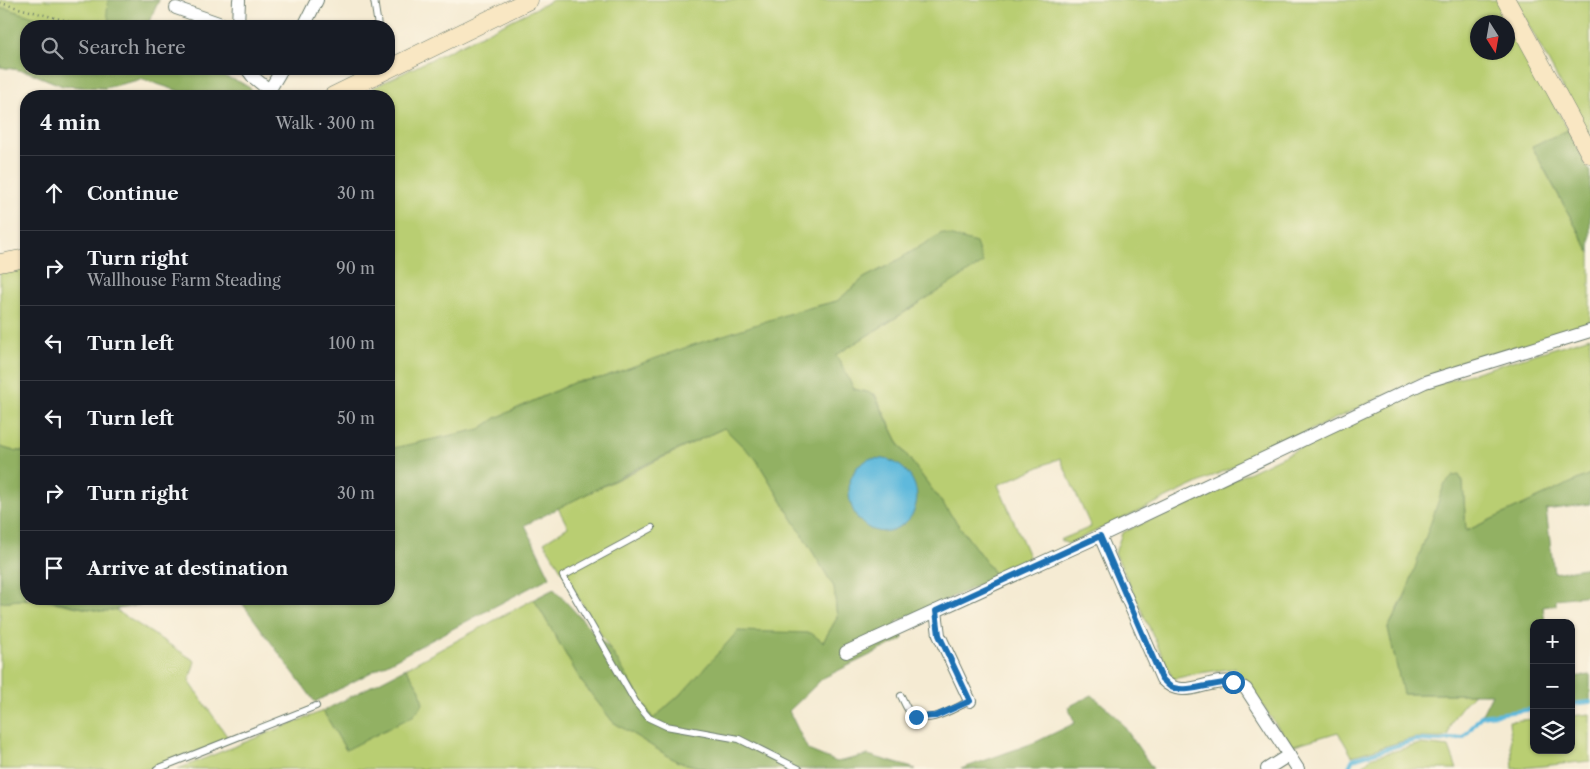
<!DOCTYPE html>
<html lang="en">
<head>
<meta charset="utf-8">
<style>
  :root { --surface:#171b24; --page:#242831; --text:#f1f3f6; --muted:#9ea1a6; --line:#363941 }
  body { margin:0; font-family:"Libre Caslon Text",serif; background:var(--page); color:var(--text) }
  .controls { position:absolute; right:15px; bottom:15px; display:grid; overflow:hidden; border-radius:10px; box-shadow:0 1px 4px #0004 }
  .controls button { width:45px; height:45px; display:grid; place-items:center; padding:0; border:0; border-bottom:1px solid var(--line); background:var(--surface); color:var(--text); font:25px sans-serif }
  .compass { position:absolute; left:1470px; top:15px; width:45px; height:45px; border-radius:50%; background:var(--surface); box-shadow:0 1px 4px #0004; rotate:169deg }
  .stop { position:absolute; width:15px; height:15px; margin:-11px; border:4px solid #1f6fb2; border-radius:50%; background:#fff }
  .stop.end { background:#1f6fb2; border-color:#fff; box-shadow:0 1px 5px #0008 }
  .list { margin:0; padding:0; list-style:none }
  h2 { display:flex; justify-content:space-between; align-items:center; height:65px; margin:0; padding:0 20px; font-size:21px }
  h2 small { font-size:16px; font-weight:400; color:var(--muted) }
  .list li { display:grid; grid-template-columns:32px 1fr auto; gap:15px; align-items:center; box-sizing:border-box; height:75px; padding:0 20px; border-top:1px solid var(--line) }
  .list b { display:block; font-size:19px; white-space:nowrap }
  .list p { margin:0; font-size:16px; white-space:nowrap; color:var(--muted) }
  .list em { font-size:16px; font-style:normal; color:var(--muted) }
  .icon { flex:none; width:28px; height:28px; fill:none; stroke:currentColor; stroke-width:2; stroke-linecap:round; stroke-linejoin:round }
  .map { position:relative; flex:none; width:1590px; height:769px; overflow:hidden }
  .search { position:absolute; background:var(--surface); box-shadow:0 1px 4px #0004; left:20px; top:20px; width:375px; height:55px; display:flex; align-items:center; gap:12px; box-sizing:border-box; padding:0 18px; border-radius:20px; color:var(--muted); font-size:19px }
  .panel { position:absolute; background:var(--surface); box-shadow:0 1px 4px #0004; left:20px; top:90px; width:375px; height:515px; border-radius:20px }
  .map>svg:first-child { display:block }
  .green { fill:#b9ce72; stroke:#6c8653; fill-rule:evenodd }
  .forest { fill:#92b164; stroke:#58774c }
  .water { fill:#5fb9dc; stroke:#3f7b88 }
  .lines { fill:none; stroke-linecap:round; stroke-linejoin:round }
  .stream { stroke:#5fb9dc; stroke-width:4 }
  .service-casing { stroke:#6a7a6c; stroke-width:8 }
  .minor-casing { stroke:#6a7a6c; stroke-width:14 }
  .secondary-casing { stroke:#6a7a6c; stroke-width:19 }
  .path { stroke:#6a7a6c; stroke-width:2.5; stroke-dasharray:1 4; stroke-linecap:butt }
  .service { stroke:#fff; stroke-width:6 }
  .minor { stroke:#fff; stroke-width:12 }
  .secondary { stroke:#f9e7c3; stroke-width:18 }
  .route { stroke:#1f6fb2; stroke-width:6 }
</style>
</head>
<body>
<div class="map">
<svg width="1590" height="769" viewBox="0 0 1590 769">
  <rect width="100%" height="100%" fill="#fcf5e5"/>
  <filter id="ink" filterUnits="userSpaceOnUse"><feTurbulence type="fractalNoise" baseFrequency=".02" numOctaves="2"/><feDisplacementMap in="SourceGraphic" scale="10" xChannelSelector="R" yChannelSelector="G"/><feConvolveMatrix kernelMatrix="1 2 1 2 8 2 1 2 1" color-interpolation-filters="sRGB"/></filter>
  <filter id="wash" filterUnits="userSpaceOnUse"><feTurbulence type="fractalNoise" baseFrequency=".0096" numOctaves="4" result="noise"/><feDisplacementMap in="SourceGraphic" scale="20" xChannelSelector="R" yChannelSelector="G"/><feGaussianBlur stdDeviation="1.12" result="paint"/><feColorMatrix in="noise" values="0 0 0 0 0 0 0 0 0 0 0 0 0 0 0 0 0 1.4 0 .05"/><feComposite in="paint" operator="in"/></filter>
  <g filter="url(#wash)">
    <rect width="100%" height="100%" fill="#f5ebd3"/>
    <g class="green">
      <path d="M0,0H159L147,26H26V69L105,88L63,86L26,71L0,67Z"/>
      <path d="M553,0H1498L1568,130L1532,147L1590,253V326L1422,378L1068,544L1060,540L1091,527L1060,458L998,485L1029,556L1026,565L997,577L900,446L875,394L854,389L836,355L920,303L891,264L864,278L837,301L797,311L601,378L575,382L496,418L480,429L389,449V96H356ZM1478,22H1508V52H1478Z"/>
      <path d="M1515,0H1590V138Z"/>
      <path d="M26,267V451H14L0,447V272Z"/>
      <path d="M1590,337V474L1466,531L1463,482L1388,628L1404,694H1474C1461,707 1450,718 1448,736L1441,738H1414L1352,756L1338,732L1291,746L1236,668L1199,673L1173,679L1115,553L1122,533L1428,387Z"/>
      <path d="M724,428L756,459L834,587L837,618L823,642L684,691L653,719L544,542L568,527L558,508Z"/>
      <path d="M28,599C56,599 88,614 114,609L195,661L189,681L229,739L153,769H0V602Z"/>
      <path d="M534,599L581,681L613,722L678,762L708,769H178L323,711L346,750L420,690L406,668Z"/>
      <path d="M1590,714V761L1513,769L1509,721L1534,719V750H1571V716Z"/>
      <path d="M1420,744L1449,747L1457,769H1360L1370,758Z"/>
    </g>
    <g class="forest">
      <path d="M108,0H159L147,26H111L107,13Z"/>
      <path d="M5,8L62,26H26V69H203L240,82L250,88L252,96H194L142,79L105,88L63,86L26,71L0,67V9Z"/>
      <path d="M1568,130L1590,172V253L1532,146Z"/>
      <path d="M942,233L976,243L983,263L836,355L854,389L874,394L900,446L997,577L896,622L903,639L823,678L789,711L808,750L837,762L868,755L916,769H708L678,762L613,722L581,681L534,599L554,589L612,652L653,719L684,691L738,631L811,633L823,642L837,618L834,587L756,459L724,428L636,469L525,525L550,577L315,702L239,599H389V449L480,429L496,418L575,382L601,378L687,347L797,311L837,301L864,278L891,264Z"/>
      <path d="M0,447L14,451H26V599H28L0,602Z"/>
      <path d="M1590,474V504L1546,510L1554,573L1590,567V595L1556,599V605L1543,607L1545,623H1534V709L1481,716L1492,694H1403L1388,628L1404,599L1444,485L1453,476L1459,475L1463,482L1466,531Z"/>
      <path d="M44,599H169L103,612Z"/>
      <path d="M406,668L420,690L423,704L413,716L346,750L323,711Z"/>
      <path d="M1590,675V702L1571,705V677Z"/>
      <path d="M1092,695L1119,719L1153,769H961L1036,742L1075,723L1068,707Z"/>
    </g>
    <path class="water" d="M868,459C873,459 879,458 884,459C904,462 921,484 916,504C914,513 910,520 902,525C870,547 841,510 851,478C853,475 854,471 856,468C859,465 865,462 868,459Z"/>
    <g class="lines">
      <g class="stream">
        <path d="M1571,704L1590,702"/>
        <path d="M1348,769L1353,759L1416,740L1441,741L1464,737L1481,716L1534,709"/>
      </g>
    </g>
  </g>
  <g filter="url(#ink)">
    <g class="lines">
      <defs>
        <g id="service">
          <path d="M374,0L378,26"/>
          <path d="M652,528L563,576L636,703L649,718L666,726L739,739L799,769"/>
          <path d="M901,696C904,701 906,709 911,713C927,727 954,708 970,701"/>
          <path d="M157,769L316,706"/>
        </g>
        <g id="minor">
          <path d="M176,8L227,26"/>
          <path d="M238,26L239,0"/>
          <path d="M304,26L317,0"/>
          <path d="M247,69L253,77L269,90"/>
          <path d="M266,96L282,69"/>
          <path d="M1100,536L1162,679C1183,702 1207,678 1232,682C1237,682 1242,686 1246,689L1298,769"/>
          <path d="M936,611L939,635L970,701"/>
          <path d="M846,652L1100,536L1425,382L1590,331"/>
          <path d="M1267,769L1289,755"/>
        </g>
        <g id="secondary">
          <path d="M1506,0L1590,154"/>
          <path d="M333,96L529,0"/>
          <path d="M0,263L26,258"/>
        </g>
      </defs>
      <use href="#service" class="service-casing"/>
      <use href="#minor" class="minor-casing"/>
      <use href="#secondary" class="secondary-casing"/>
      <g class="path">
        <path d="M0,3L86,26"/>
        <path d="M221,69L237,72"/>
      </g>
      <use href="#service" class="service"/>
      <use href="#minor" class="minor"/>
      <use href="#secondary" class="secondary"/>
    </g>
  </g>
  <g class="lines" filter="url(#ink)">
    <path class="route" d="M916,717L936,716L970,701L939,635L936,611L1100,536L1162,679C1165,681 1167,685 1171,687C1184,694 1217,682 1233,682"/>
  </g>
</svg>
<div class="controls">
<button>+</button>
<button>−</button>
<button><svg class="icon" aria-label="layers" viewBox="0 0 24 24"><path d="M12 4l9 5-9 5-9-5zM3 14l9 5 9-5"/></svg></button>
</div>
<svg class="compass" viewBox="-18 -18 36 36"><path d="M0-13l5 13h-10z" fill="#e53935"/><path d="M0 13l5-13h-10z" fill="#9ea1a6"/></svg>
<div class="stop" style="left:1233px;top:682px"></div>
<div class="stop end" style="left:916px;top:717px"></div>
<div class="search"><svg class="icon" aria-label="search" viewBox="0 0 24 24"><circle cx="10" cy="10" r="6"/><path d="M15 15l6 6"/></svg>Search here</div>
<section class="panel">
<h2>4 min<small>Walk · 300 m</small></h2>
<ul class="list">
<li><svg class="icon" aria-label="ahead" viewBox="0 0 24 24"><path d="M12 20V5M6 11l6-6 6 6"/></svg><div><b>Continue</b></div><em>30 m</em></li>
<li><svg class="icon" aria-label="right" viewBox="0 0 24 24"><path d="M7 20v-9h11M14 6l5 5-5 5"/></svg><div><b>Turn right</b><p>Wallhouse Farm Steading</p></div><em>90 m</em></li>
<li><svg class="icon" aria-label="left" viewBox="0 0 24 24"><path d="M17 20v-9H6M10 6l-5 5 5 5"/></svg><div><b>Turn left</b></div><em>100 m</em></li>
<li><svg class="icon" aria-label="left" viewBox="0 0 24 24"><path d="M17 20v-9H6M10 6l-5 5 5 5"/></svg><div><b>Turn left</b></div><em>50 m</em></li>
<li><svg class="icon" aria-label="right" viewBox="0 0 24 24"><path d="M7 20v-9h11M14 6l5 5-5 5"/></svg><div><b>Turn right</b></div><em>30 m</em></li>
<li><svg class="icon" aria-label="arrive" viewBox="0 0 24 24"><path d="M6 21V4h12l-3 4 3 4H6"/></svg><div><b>Arrive at destination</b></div></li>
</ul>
</section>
</div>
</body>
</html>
